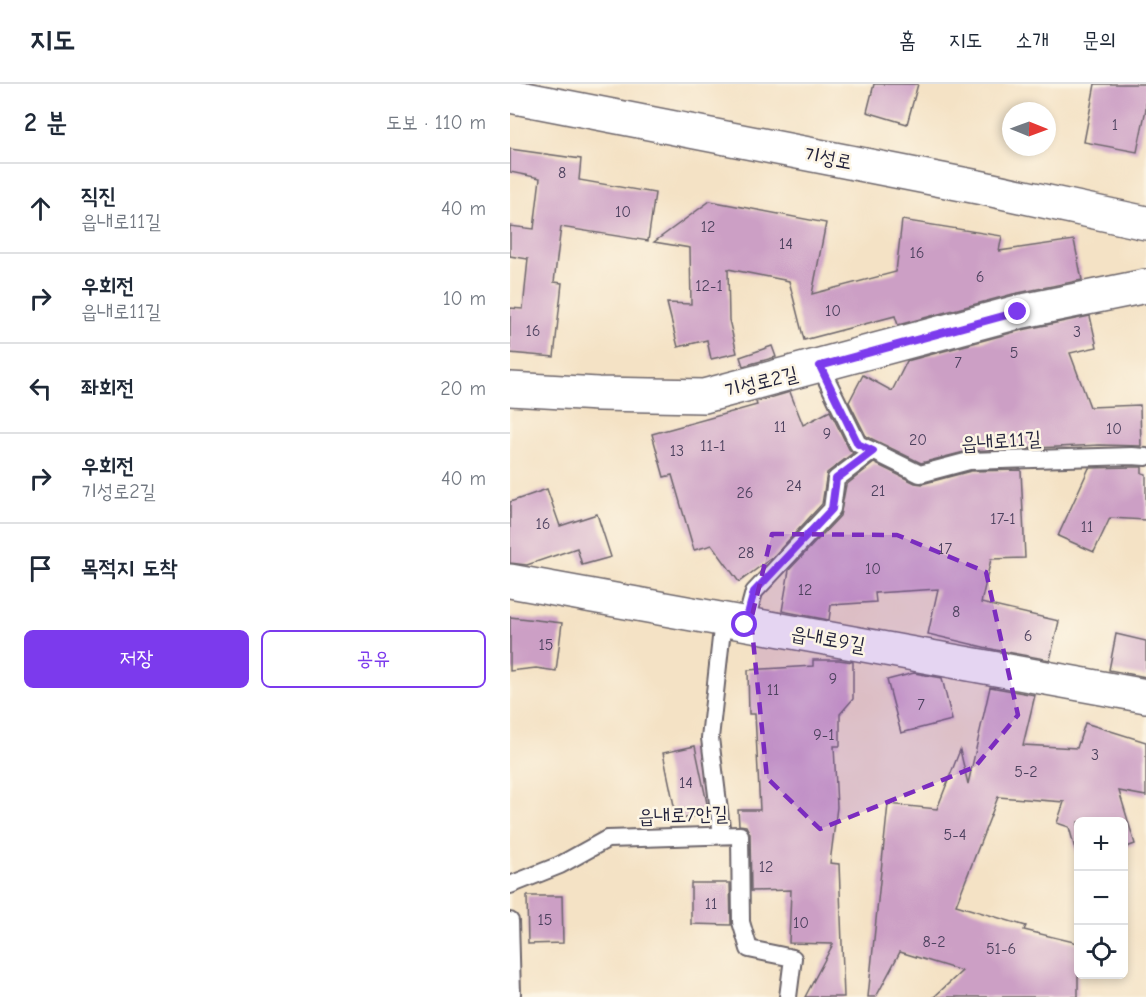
<!DOCTYPE html>
<html lang="ko">
<head>
<meta charset="utf-8">
<style>
  :root { --surface:#fff; --page:#f6f6f7; --text:#1f2937; --muted:#747a83; --line:#e0e1e3; --accent:#7c3aed }
  body { margin:0; font-family:"Comic Neue","Poor Story",sans-serif; background:var(--page); color:var(--text) }
  .controls { position:absolute; right:18px; bottom:18px; display:grid; overflow:hidden; border-radius:9px; box-shadow:0 3px 9px #0003 }
  .controls button { width:54px; height:54px; display:grid; place-items:center; padding:0; border:0; border-bottom:2px solid var(--line); background:var(--surface); color:var(--text); font:30px sans-serif }
  .compass { position:absolute; left:492px; top:18px; width:54px; height:54px; border-radius:50%; background:var(--surface); box-shadow:0 3px 9px #0003; rotate:91deg }
  .stop { position:absolute; width:18px; height:18px; margin:-14px; border:4px solid #7c3aed; border-radius:50%; background:#fff }
  .stop.end { background:#7c3aed; border-color:#fff; box-shadow:0 2px 6px #0008 }
  .list { margin:0; padding:0; list-style:none }
  h2 { display:flex; justify-content:space-between; align-items:center; height:78px; margin:0; padding:0 24px; font-size:26px }
  h2 small { font-size:20px; font-weight:400; color:var(--muted) }
  .list li { display:grid; grid-template-columns:39px 1fr auto; gap:18px; align-items:center; box-sizing:border-box; height:90px; padding:0 24px; border-top:2px solid var(--line) }
  .list b { display:block; font-size:22px; white-space:nowrap }
  .list p { margin:0; font-size:20px; white-space:nowrap; color:var(--muted) }
  .list em { font-size:20px; font-style:normal; color:var(--muted) }
  .actions { display:flex; gap:12px; padding:18px 24px }
  .actions a { flex:1; padding:14px 0; border:2px solid var(--accent); border-radius:9px; text-align:center; font-size:21px; color:var(--accent) }
  .actions .main { background:var(--accent); color:#fff }
  .icon { flex:none; width:33px; height:33px; fill:none; stroke:currentColor; stroke-width:2; stroke-linecap:round; stroke-linejoin:round }
  .map { position:relative; flex:none; width:636px; height:913px; overflow:hidden }
  header { display:flex; align-items:center; gap:36px; box-sizing:border-box; height:84px; padding:0 30px; background:var(--surface); border-bottom:2px solid var(--line) }
  header strong { font-size:28px }
  nav { display:flex; gap:33px; margin-inline-start:auto; font-size:21px }
  main { display:flex }
  aside { flex:1; background:var(--surface) }
  .map>svg:first-child { display:block }
  .building { fill:#cc9fc5 }
  .lines { fill:none; stroke-linecap:round; stroke-linejoin:round }
  .service-casing { stroke:#6c656b; stroke-width:20 }
  .minor-casing { stroke:#6c656b; stroke-width:36 }
  .service { stroke:#fff; stroke-width:16 }
  .minor { stroke:#fff; stroke-width:33 }
  .route { stroke:#7c3aed; stroke-width:8 }
  .marked { fill:#7b2cbf; fill-opacity:0.2; stroke:#7b2cbf; stroke-width:4.5; stroke-dasharray:12 8; stroke-linejoin:round }
  .labels { text-anchor:middle; dominant-baseline:central; stroke-width:5; stroke-linejoin:round; paint-order:stroke }
  .number-label { font-size:16px; fill:#4c415e }
  .street-label { font-size:20px; fill:#22223b; stroke:#fcf5e5 }
</style>
</head>
<body>
<header>
<strong>지도</strong>
<nav><a>홈</a><a>지도</a><a>소개</a><a>문의</a></nav>
</header>
<main>
<aside>
<h2>2 분<small>도보 · 110 m</small></h2>
<ul class="list">
<li><svg class="icon" aria-label="ahead" viewBox="0 0 24 24"><path d="M12 20V5M6 11l6-6 6 6"/></svg><div><b>직진</b><p>읍내로11길</p></div><em>40 m</em></li>
<li><svg class="icon" aria-label="right" viewBox="0 0 24 24"><path d="M7 20v-9h11M14 6l5 5-5 5"/></svg><div><b>우회전</b><p>읍내로11길</p></div><em>10 m</em></li>
<li><svg class="icon" aria-label="left" viewBox="0 0 24 24"><path d="M17 20v-9H6M10 6l-5 5 5 5"/></svg><div><b>좌회전</b></div><em>20 m</em></li>
<li><svg class="icon" aria-label="right" viewBox="0 0 24 24"><path d="M7 20v-9h11M14 6l5 5-5 5"/></svg><div><b>우회전</b><p>기성로2길</p></div><em>40 m</em></li>
<li><svg class="icon" aria-label="arrive" viewBox="0 0 24 24"><path d="M6 21V4h12l-3 4 3 4H6"/></svg><div><b>목적지 도착</b></div></li>
</ul>
<div class="actions"><a class="main">저장</a><a>공유</a></div>
</aside>
<div class="map">
<svg width="636" height="913" viewBox="0 0 636 913">
  <rect width="100%" height="100%" fill="#fcf5e5"/>
  <filter id="ink" filterUnits="userSpaceOnUse"><feTurbulence type="fractalNoise" baseFrequency=".0167" numOctaves="2"/><feDisplacementMap in="SourceGraphic" scale="12" xChannelSelector="R" yChannelSelector="G"/><feConvolveMatrix kernelMatrix="1 2 1 2 8 2 1 2 1" color-interpolation-filters="sRGB"/></filter>
  <filter id="wash" filterUnits="userSpaceOnUse"><feTurbulence type="fractalNoise" baseFrequency=".008" numOctaves="4" result="noise"/><feDisplacementMap in="SourceGraphic" scale="24" xChannelSelector="R" yChannelSelector="G"/><feGaussianBlur stdDeviation="1.35" result="paint"/><feColorMatrix in="noise" values="0 0 0 0 0 0 0 0 0 0 0 0 0 0 0 0 0 1.4 0 .05"/><feComposite in="paint" operator="in"/></filter>
  <g filter="url(#wash)">
    <rect width="100%" height="100%" fill="#f4e2c5"/>
    <g id="blocks">
      <g class="building">
        <path d="M364,0H408L397,40L357,28Z"/>
        <path d="M585,0H636V25L627,68L574,58Z"/>
        <path d="M0,65L71,75L69,96L145,109L138,157L51,143L44,198L52,199L44,273L0,269V224L13,225L18,175L0,172V142L24,145L30,94L0,88Z"/>
        <path d="M200,117L316,139L302,210L386,188L392,136L492,152L489,167L564,156L572,196L503,210L388,241L385,232L294,256L279,197L218,185L219,236L227,269L201,275L197,256L168,263L157,219L181,220L180,164L144,158Z"/>
        <path d="M580,232L587,263L560,269L580,323L630,321L631,362L590,361L458,367L411,379L356,352L339,318L353,291L382,307L397,277L512,246Z"/>
        <path d="M262,262L266,273L233,282L230,273Z"/>
        <path d="M280,308L293,341L320,327L339,365L343,369L317,389L312,420L263,473L229,498L202,461L184,466L162,391L154,393L142,350L247,321L246,318Z"/>
        <path d="M364,379L405,399L412,400L461,387L511,386L515,474L481,475L471,519L549,537L540,576L486,566L418,550L428,505L365,509L366,518L321,521L319,536L272,527L279,486L330,432L336,401Z"/>
        <path d="M622,383H632V389L636,390V436L600,434L584,468L548,452L579,384Z"/>
        <path d="M37,405L50,442L87,430L101,473L72,481L67,464L17,481L0,479V418Z"/>
        <path d="M0,533L52,539L46,587L26,584L0,587Z"/>
        <path d="M606,550L636,557V593L599,586Z"/>
        <path d="M303,576H329L343,578V615L330,630V662H324L327,723L320,779L329,780L334,913H295L323,860L279,859L281,806L241,807L240,750L236,742L229,741L228,726H250L245,630H239L238,586L303,582Z"/>
        <path d="M404,589L432,594L442,636L391,649L377,596Z"/>
        <path d="M480,603L525,611L513,661L567,664L575,639L636,658V712L609,707L625,760L614,764V738H568V776L559,743L547,739L554,718L488,713L446,821L516,842L514,846L568,859V913H424L452,887L390,868L366,913H358L378,720L427,725L450,666L458,700Z"/>
        <path d="M185,662L199,729L167,736L153,669Z"/>
        <path d="M181,799H220L221,841L181,840Z"/>
        <path d="M17,812H52L53,859L18,860Z"/>
      </g>
    </g>
  </g>
  <g filter="url(#ink)">
    <use href="#blocks" fill-opacity="0" stroke="#6c656b" stroke-width="1.5"/>
    <g class="lines">
      <defs>
        <g id="service">
          <path d="M310,282L348,360L363,367"/>
          <path d="M235,541L244,508L322,425L326,395L363,367L410,390L459,377L622,372L636,373"/>
          <path d="M212,751L200,654L213,536"/>
          <path d="M0,801L50,781L97,755L230,751L231,838L239,865L283,874L278,913"/>
          <path d="M0,837L2,910L0,911"/>
        </g>
        <g id="minor">
          <path d="M0,12L473,104L636,139"/>
          <path d="M0,305L88,310L194,312L508,228L636,202"/>
          <path d="M0,497L636,612"/>
        </g>
      </defs>
      <use href="#service" class="service-casing"/>
      <use href="#minor" class="minor-casing"/>
      <use href="#service" class="service"/>
      <use href="#minor" class="minor"/>
    </g>
  </g>
  <g class="lines" filter="url(#ink)">
    <path class="route" d="M235,541L244,508L322,425L326,395L363,367L348,360L310,282L508,228"/>
  </g>
  <path class="marked" d="M262,450L387,451L476,488L508,631L465,683L310,745L257,694L241,536Z"/>
  <g class="labels">
    <g class="number-label">
      <text x="605" y="41">1</text>
      <text x="52" y="89">8</text>
      <text x="113" y="128">10</text>
      <text x="198" y="143">12</text>
      <text x="276" y="160">14</text>
      <text x="407" y="169">16</text>
      <text x="470" y="193">6</text>
      <text x="199" y="202">12-1</text>
      <text x="323" y="227">10</text>
      <text x="23" y="247">16</text>
      <text x="567" y="248">3</text>
      <text x="504" y="269">5</text>
      <text x="448" y="279">7</text>
      <text x="270" y="343">11</text>
      <text x="604" y="345">10</text>
      <text x="317" y="350">9</text>
      <text x="408" y="356">20</text>
      <text x="203" y="362">11-1</text>
      <text x="167" y="367">13</text>
      <text x="284" y="402">24</text>
      <text x="368" y="407">21</text>
      <text x="235" y="409">26</text>
      <text x="493" y="435">17-1</text>
      <text x="33" y="440">16</text>
      <text x="577" y="443">11</text>
      <text x="435" y="465">17</text>
      <text x="236" y="469">28</text>
      <text x="363" y="485">10</text>
      <text x="295" y="506">12</text>
      <text x="446" y="528">8</text>
      <text x="518" y="552">6</text>
      <text x="36" y="561">15</text>
      <text x="323" y="595">9</text>
      <text x="263" y="606">11</text>
      <text x="411" y="621">7</text>
      <text x="314" y="651">9-1</text>
      <text x="585" y="671">3</text>
      <text x="516" y="688">5-2</text>
      <text x="176" y="699">14</text>
      <text x="445" y="751">5-4</text>
      <text x="256" y="783">12</text>
      <text x="201" y="820">11</text>
      <text x="35" y="836">15</text>
      <text x="291" y="839">10</text>
      <text x="424" y="858">8-2</text>
      <text x="491" y="865">51-6</text>
    </g>
    <g class="street-label">
      <text transform="translate(318 74) rotate(11)">기성로</text>
      <text transform="translate(251 298) rotate(-14)">기성로2길</text>
      <text transform="translate(491 357) rotate(-4)">읍내로11길</text>
      <text transform="translate(318 555) rotate(10)">읍내로9길</text>
      <text transform="translate(173 731) rotate(-2)">읍내로7안길</text>
    </g>
  </g>
</svg>
<div class="controls">
<button>+</button>
<button>−</button>
<button><svg class="icon" aria-label="locate" viewBox="0 0 24 24"><circle cx="12" cy="12" r="6"/><path d="M12 2v4M12 18v4M2 12h4M18 12h4"/></svg></button>
</div>
<svg class="compass" viewBox="-18 -18 36 36"><path d="M0-13l5 13h-10z" fill="#e53935"/><path d="M0 13l5-13h-10z" fill="#747a83"/></svg>
<div class="stop" style="left:235px;top:541px"></div>
<div class="stop end" style="left:508px;top:228px"></div>
</div>
</main>
</body>
</html>
